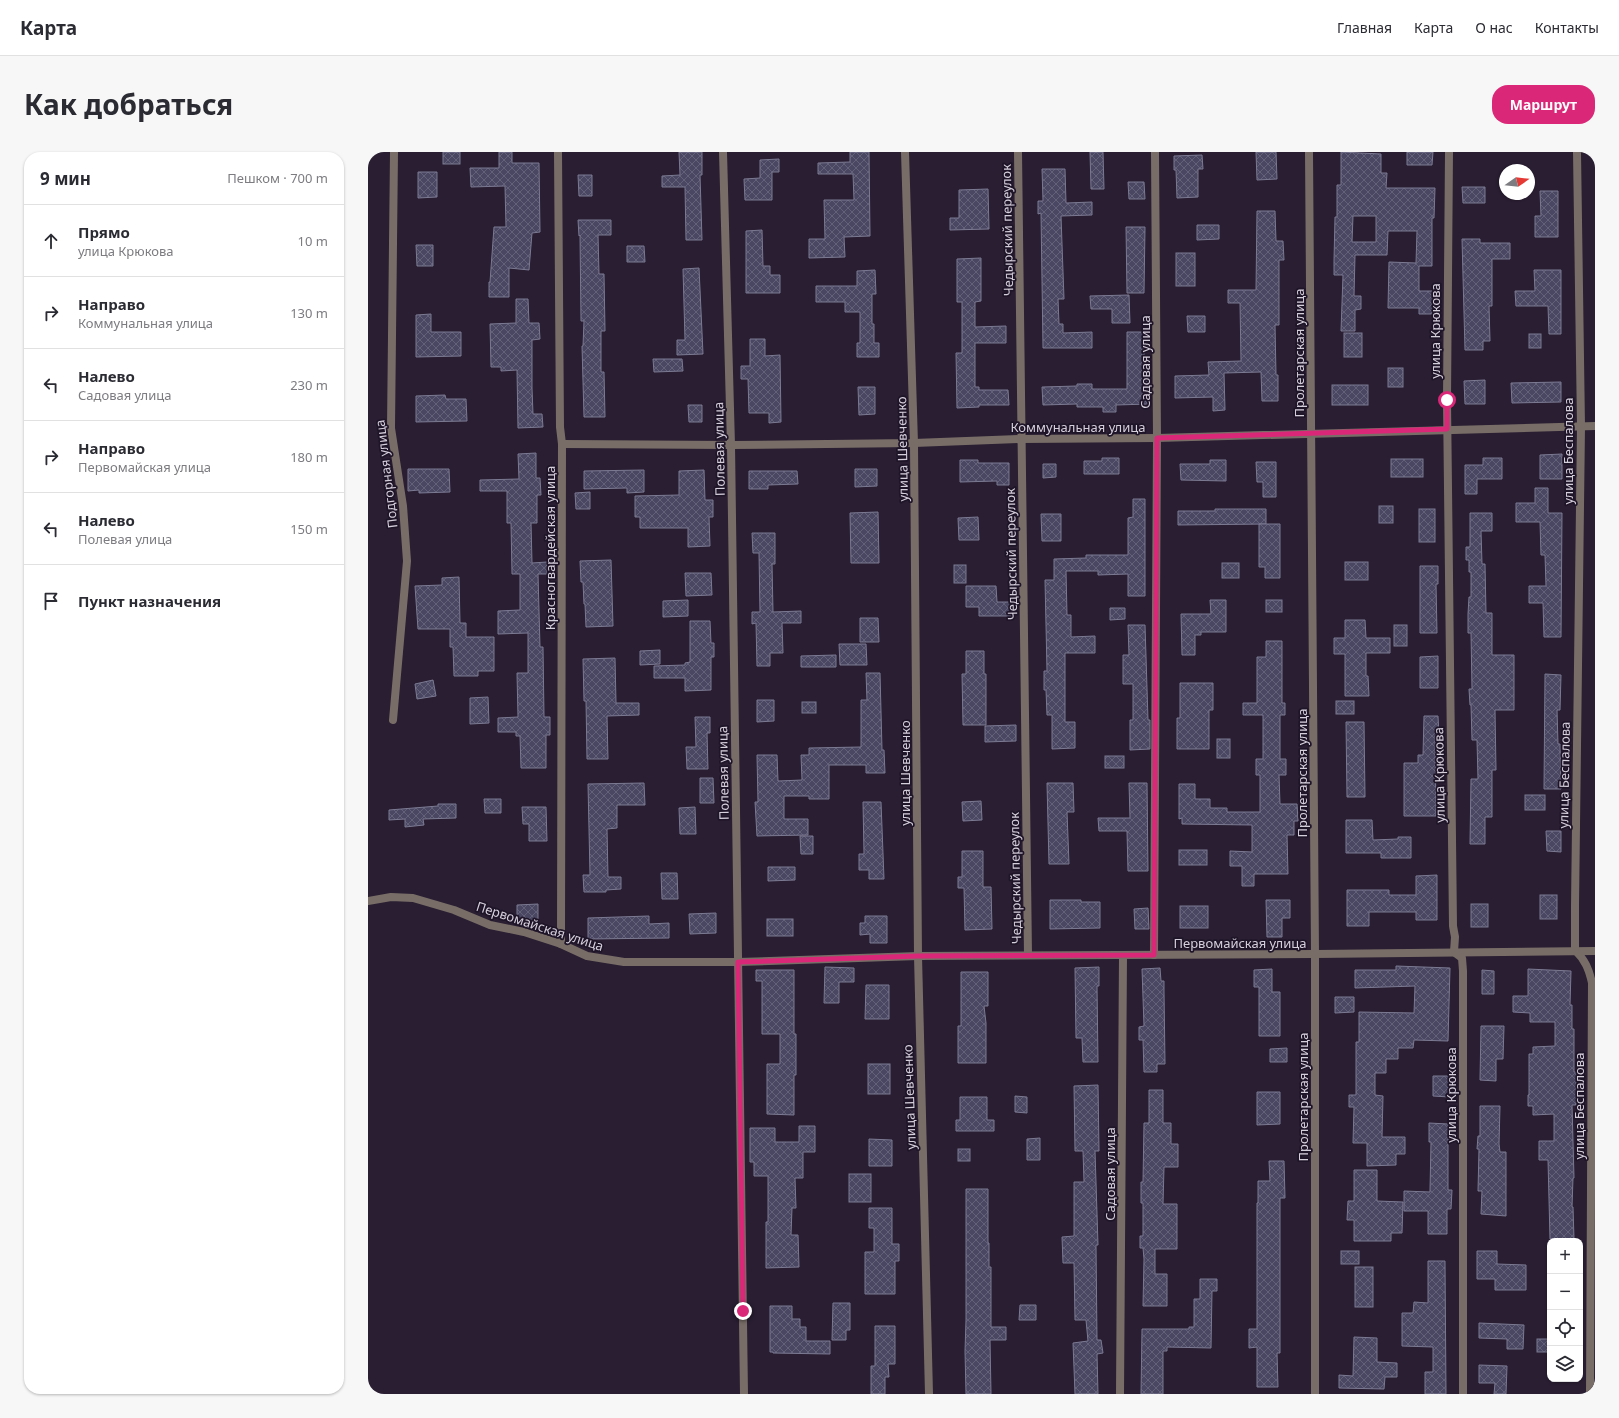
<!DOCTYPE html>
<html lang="ru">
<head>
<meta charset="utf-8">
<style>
  :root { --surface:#fff; --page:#f7f7f7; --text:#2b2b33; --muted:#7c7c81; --line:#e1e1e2; --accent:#db2777 }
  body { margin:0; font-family:"Noto Sans",sans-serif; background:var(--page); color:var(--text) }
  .controls { position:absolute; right:12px; bottom:12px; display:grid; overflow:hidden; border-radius:8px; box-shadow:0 1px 3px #0004 }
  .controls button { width:36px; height:36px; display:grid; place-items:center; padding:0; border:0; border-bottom:1px solid var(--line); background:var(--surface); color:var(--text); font:20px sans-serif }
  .compass { position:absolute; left:1131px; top:12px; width:36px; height:36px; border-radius:50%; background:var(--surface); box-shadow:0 1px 3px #0004; rotate:76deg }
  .stop { position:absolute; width:12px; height:12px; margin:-9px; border:3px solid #db2777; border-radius:50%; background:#fff }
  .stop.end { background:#db2777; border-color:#fff; box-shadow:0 1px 4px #0008 }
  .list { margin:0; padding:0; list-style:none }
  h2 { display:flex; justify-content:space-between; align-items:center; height:52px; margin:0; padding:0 16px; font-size:17px }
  h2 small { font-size:13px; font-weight:400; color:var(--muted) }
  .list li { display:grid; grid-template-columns:26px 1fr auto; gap:12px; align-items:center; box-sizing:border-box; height:72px; padding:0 16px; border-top:1px solid var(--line) }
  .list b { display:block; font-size:15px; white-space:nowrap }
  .list p { margin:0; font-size:13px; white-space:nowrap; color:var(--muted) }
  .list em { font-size:13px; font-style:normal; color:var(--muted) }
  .icon { flex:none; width:22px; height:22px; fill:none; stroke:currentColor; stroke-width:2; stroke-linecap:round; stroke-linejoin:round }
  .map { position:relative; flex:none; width:1227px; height:1242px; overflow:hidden; border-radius:16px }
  header { display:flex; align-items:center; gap:24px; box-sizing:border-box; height:56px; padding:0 20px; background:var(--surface); border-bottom:1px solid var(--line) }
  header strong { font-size:19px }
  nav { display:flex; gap:22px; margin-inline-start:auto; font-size:14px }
  .intro { display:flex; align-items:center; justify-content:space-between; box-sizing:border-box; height:96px; padding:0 24px }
  h1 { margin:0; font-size:28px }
  .button { padding:10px 18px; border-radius:16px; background:var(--accent); color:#fff; font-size:14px; font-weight:700 }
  main { display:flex; gap:24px; padding:0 24px }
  aside { flex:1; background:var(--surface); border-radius:16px; box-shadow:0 1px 3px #0004 }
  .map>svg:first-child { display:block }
  .building { fill:url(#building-cross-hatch); stroke:#7c7a93; fill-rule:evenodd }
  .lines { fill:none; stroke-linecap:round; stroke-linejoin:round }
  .minor { stroke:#796e67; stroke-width:8 }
  .tertiary { stroke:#796e67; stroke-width:8 }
  .route { stroke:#db2777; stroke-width:5 }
  .labels { text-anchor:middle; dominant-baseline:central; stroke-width:3.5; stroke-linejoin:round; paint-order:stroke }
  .street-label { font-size:13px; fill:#d5cedb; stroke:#1f1528 }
</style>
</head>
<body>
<header>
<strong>Карта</strong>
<nav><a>Главная</a><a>Карта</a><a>О нас</a><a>Контакты</a></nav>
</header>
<div class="intro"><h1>Как добраться</h1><a class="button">Маршрут</a></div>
<main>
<aside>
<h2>9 мин<small>Пешком · 700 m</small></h2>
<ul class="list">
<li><svg class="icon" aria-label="ahead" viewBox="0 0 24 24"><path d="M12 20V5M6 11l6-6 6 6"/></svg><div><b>Прямо</b><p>улица Крюкова</p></div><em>10 m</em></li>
<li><svg class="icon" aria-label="right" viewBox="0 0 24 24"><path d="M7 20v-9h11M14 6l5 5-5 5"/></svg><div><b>Направо</b><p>Коммунальная улица</p></div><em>130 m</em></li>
<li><svg class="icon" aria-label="left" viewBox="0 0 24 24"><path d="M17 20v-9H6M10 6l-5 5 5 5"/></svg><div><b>Налево</b><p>Садовая улица</p></div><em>230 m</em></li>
<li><svg class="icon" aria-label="right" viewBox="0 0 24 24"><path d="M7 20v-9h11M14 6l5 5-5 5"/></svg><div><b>Направо</b><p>Первомайская улица</p></div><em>180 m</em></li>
<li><svg class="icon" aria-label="left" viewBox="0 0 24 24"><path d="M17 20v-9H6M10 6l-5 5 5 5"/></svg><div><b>Налево</b><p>Полевая улица</p></div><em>150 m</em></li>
<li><svg class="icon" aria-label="arrive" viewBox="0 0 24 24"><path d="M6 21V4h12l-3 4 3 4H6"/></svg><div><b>Пункт назначения</b></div></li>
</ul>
</aside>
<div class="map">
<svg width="1227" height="1242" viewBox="0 0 1227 1242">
  <defs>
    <pattern id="building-cross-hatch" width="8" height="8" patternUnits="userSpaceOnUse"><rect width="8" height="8" fill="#4a4763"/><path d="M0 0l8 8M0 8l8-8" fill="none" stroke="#636079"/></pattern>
  </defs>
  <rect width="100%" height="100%" fill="#291e32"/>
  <g class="building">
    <rect x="75" y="0" width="17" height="12"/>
    <path d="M131,0H144V11H171L172,80L164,81L161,118L141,116V145H121V130H122L126,75H138L137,34L103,35L102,16H131Z"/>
    <path d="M311,0H334V23H332L334,88H318L317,35H294V24L312,23Z"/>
    <path d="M482,0H501L502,84L476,85L477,105L441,106V87H457L456,48H486L485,22H450V11L482,10Z"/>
    <path d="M722,0H735L736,37H723Z"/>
    <path d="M888,0H908L909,27L889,28Z"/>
    <path d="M973,0L1013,2V21H1019L1018,36H1067L1066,66H1064V114H1051V139H1065L1064,162H1051V156H1020L1021,110L1048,111L1049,79H1020L1019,103H987L986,144H993V157L987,158V179H973L975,123H966V109L967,65H969V33H973ZM985,64H1008V90H984Z"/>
    <path d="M1039,0H1065L1064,13H1039Z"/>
    <path d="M834,3L835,17H830V45L809,46L808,18H806V4Z"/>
    <path d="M411,7V20H404V48H377L376,27L392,26V8Z"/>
    <path d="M674,17H697L698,51L724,50V63L693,64L696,147H690L691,172H695V181L724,180V196H675L673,61L670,62V49H675Z"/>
    <path d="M50,20H69V45L50,46Z"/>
    <path d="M210,23H224V44H211Z"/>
    <path d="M760,30H776L777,47H761Z"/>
    <path d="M1094,35H1117V51H1095Z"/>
    <path d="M620,37L621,77L582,78V66H591V38Z"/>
    <path d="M1172,39H1190V85H1167V64H1173Z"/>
    <path d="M889,59H907L908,89H915L916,108H911V173H907L908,223H910V249H894L893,220L856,221L857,258L845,259V245L807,246V224L841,223L840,210L873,209L872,151H860V138H888Z"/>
    <path d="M210,68H243V83H230L231,122H236L237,179H233V220H236L237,265H216L214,194H215L216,169H213L212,83L211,84Z"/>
    <path d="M829,73H851V87L829,88Z"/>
    <path d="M758,75H777L776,141H759Z"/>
    <path d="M394,78L395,114H402V123H412V141H378V79Z"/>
    <path d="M1094,87H1112V91H1142V107H1124V154H1121L1122,189H1115V198H1097Z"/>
    <path d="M48,93H65V114H49Z"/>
    <path d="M259,94H276L277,110H259Z"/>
    <rect x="808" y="101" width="19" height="33"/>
    <path d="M613,106V149L607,150V175L638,174V191H607V235H611V238H640L641,253H611V255L589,256L588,201H594V150H589V107Z"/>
    <path d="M331,116L335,202L309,203V188H317L315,117Z"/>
    <path d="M507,118L508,142H504V172H506V191H511V205H489V191H492V160H477V150H448V134H489V119Z"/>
    <path d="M1166,118H1193V182H1181L1180,154H1148L1147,139H1167Z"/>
    <path d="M761,143L762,171H744V157H723L722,144Z"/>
    <path d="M148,147H160L161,171H171L172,187L164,188V236L165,262H174L175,275L150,276L149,218L133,219V215H123L122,172L148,171Z"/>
    <path d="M63,162V180H93V204L48,205V163Z"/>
    <path d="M819,164H837V180H820Z"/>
    <path d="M759,180H776V223H781V252L748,253V260H735V255H709V252L675,253L674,235L709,234V232H724V237H759Z"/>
    <rect x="976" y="181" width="18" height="24"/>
    <rect x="1161" y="182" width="12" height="14"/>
    <path d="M382,187H397V204L412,203L413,270L401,271V261H381L380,227H373V214H382Z"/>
    <path d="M285,207H314L315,219L286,220Z"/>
    <rect x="1020" y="216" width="15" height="19"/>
    <path d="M1117,228V252H1097L1096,229Z"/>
    <path d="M1193,230V250L1144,251L1143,231Z"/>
    <rect x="964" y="233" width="36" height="20"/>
    <path d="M490,235H507V262L491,263Z"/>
    <path d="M77,243L78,247H98L99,269L48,270V244Z"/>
    <path d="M320,253H334V270H321Z"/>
    <path d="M168,301V326H172L173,343H169V371H163L164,411L179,410V422H170L171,459L172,495H175L176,565H182V583H178V616H153L152,584H148V580H130V566L150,565L149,521H160V481L130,482V459L152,458V422H144L143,371H139V339H112V328L151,327L150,302Z"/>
    <path d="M1194,302V327H1172V303Z"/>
    <path d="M734,306H751V322H716V309H734Z"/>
    <path d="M1115,306H1134V327H1109V342H1097V313H1115Z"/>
    <rect x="1023" y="307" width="32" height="18"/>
    <path d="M592,308H610V311H641V333H629V329L592,330Z"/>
    <path d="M842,308H858V329L813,328L812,312H842Z"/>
    <path d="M888,310H908V345H895V330H889Z"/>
    <path d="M675,312H688V325L675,326Z"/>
    <path d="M40,317H81L82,340L51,341V338L40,339Z"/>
    <path d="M487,317H509V334L487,335Z"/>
    <path d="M276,318V340L259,341V336L216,337V319Z"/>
    <path d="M336,318L337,348H345V365H341L342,394L320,395V376H272V365H267V344L311,343V319Z"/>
    <path d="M381,319H429L430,332L400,333V337H381Z"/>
    <path d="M1167,336H1180V361H1194L1193,485H1176L1175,451H1161V434H1178L1177,403H1173L1172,370H1148V351H1167Z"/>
    <path d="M222,340V357H208L207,341Z"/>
    <path d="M765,347H777V444H760V422L730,423V419H698L699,463H703V485L727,484V501H697V570H707V596L684,597V563H679L678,538H676V519H679L677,428H686V407L718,406V403H760V366L765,365Z"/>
    <rect x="1011" y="354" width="14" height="17"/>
    <path d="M847,357H898V372L810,373V359H847Z"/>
    <rect x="1051" y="357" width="16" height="33"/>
    <path d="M510,360L511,411H483L482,361Z"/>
    <path d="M1102,361H1124V379H1113L1114,412H1117L1118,461H1124V503H1146V558H1127L1128,618H1124V665H1117V692H1102L1103,627H1110L1109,588H1104L1103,553H1102L1101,537H1104L1103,481H1100V462L1101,445H1103V420H1101V408H1098V395H1102Z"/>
    <path d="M673,362H693V389H674Z"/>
    <path d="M610,365L611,388H591L590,366Z"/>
    <path d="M891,372H912V426H897V415H891Z"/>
    <path d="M384,381H407V412H404L405,460L433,459V471H414L415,501H402V514H389L388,471L384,472V460H392L391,401H385Z"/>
    <path d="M243,408L245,474L218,475L217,452H216L215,430H213L212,409Z"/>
    <rect x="977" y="410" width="23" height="18"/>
    <rect x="854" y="411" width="17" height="15"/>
    <rect x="586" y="413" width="12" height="18"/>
    <path d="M1052,414H1070V432H1068L1069,481H1052Z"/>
    <path d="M317,421H343L344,443L318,444Z"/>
    <path d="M91,425L92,471H98V485H126V519H110V524H86L85,495H82V477H50L47,434L74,433V426Z"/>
    <path d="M598,434H628L629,450H645V464H611V455H598Z"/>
    <path d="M320,448V464L295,465V449Z"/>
    <path d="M842,448H858V480H833V483H827V503H814L813,462H843Z"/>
    <rect x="898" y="448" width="16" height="12"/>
    <path d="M742,456H757V467L742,468Z"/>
    <path d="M492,466H510L511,490H492Z"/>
    <path d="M977,468H997L998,486H1022V501H998V524H1000L1001,544H977V502H966V486H977Z"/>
    <path d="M322,469H342L343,491H346V505H343V538L317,539V526H286V514L317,513V511L322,510Z"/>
    <path d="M760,473H777L780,568H782V597L762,598V568H765V532H755V503H761Z"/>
    <rect x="1026" y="473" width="13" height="21"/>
    <path d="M898,489H914V551H917V563H912V607H918V623H911L912,652H929L930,669H926V683H919L920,722H886V734H874V714H862V699L884,700V673L814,672V666L811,667V632H827V647H842V656H859V660H892V623H888V607H895V563H875V551H889V505H898Z"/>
    <path d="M471,492H498L499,513H472Z"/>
    <path d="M292,498V512L272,513V499Z"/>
    <path d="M598,499H616V522H618V573H595L594,522H598Z"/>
    <path d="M468,503V515H433V504Z"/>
    <path d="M1070,504V536H1052V505Z"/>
    <path d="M247,506L248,551H271V563L239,564L240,607H219L218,549H216L215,507Z"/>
    <path d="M498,521H512L514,598H516L517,621H498V613H461V647H441V644H416V667H440V683L389,684L387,650H390L389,603H409L410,629L434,628L433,603H441V596L493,595V548H499Z"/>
    <path d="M1177,522L1193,523L1192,558H1189L1190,592H1192L1193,637H1176Z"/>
    <path d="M65,528L68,544L49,547L47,532Z"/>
    <path d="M812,531H845V558H841V597H809V566H812Z"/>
    <path d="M120,545L121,571L102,572V546Z"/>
    <path d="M389,548H406V569L389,570Z"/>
    <rect x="968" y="549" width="18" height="13"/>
    <rect x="434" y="550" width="14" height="11"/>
    <path d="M1056,564H1070L1071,584H1067L1068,664H1036V611H1050V603H1055Z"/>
    <path d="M327,565H342V581H339L340,617H319L318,595H328Z"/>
    <path d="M978,570H996L997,645H979Z"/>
    <path d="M648,573V589L617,590V574Z"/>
    <rect x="849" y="587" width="13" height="19"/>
    <rect x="737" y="604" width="19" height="12"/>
    <path d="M332,626H345L346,651H332Z"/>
    <path d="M276,631L277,653H249V676L239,677L240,725H253V737L238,738V740H216L215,723H222L220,632Z"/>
    <path d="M679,631H705L706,660H699L701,712H681Z"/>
    <path d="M761,631H779L780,719H760L759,679H731L730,666H762Z"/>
    <rect x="1157" y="643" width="20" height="15"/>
    <path d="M116,647H133V661H117Z"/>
    <path d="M613,649L614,668L595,669L594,650Z"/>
    <path d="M495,650H513L516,727H501V718H491V702H496Z"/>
    <path d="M70,652H88V666L55,667L56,673L37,675V667L21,668V658L70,654Z"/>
    <path d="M154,655H178L179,689H161V672H155Z"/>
    <path d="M327,655L328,682H312L311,656Z"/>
    <path d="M978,668H1004L1005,688L1030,687V685H1043V706H1013V701H978Z"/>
    <path d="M1178,679H1193V700L1179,699Z"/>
    <path d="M432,684H445V702H433Z"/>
    <rect x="811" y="698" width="28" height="15"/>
    <path d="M594,699H615V735H623L624,777L597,778L596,736H590V725H594Z"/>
    <path d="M400,715H427V728L400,729Z"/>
    <path d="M293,721H309L310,747H294Z"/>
    <path d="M1069,723V768H1048V760H1001V774H979V738H1021V743H1048V724Z"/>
    <rect x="1172" y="743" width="17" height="24"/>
    <path d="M682,748H713V750H732V776L682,777Z"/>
    <path d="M898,748H922V766H914V785H899Z"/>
    <path d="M170,752V769H149V753Z"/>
    <rect x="1103" y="752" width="17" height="23"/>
    <rect x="812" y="754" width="28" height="22"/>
    <path d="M780,756L781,777H767L766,757Z"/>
    <path d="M348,761V781L322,782L321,762Z"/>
    <path d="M281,764V772L301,771V786L220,787V766Z"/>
    <path d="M497,764H519V791H502V782L492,783V771H497Z"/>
    <rect x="399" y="767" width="26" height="17"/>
    <path d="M1028,814L1082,816L1080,889L1046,888L1045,896H1030V907H1018V921H1007V943L1015,944L1014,985H1037V1002H1028V1013L999,1014V991H985L986,955H981V943H988V890H991V860L1046,861L1047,834L987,836V818H1028Z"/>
    <path d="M457,815L486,816V830H471V851H456Z"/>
    <path d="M731,815V834H729L730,910H715L714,886H708L707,816Z"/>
    <path d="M792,816L793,829H796V839L797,912H789V920H776L775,888H771V875L776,874L774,817Z"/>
    <path d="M904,817V840H912V884H891V835H886V818Z"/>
    <path d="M1160,817L1203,819L1202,853H1204V877H1206V920H1208V953H1204L1206,1026H1205L1204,1055H1205L1206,1087H1182L1180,1008H1171V989H1186V962L1165,963V954H1160V943H1161V902H1165V895L1187,894V870H1162V861L1145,860V844H1160Z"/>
    <path d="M388,818H426V882H428V923H426V963L399,962V912H412V882H394V829H388Z"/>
    <path d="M1114,818L1126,819V842H1114Z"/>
    <path d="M593,820H620V854H616L618,871V911H590V874H593Z"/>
    <path d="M498,833H521V867H497Z"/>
    <path d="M967,845H986V860L967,861Z"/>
    <path d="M1113,874H1136L1135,907H1128V929L1112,928Z"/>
    <path d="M919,896V910H902V897Z"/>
    <rect x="500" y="912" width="22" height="30"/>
    <path d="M1065,924H1082V945L1065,944Z"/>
    <path d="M730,933L731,999H727L730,1093H728L729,1188H733L735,1201L729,1202L730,1242H707L705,1191L720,1189L718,1168H707L706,1111H695L694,1085L706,1084V1030H716L715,999H707L706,934Z"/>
    <path d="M781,938H795V971H803V992H810V1015H796L795,1052H809V1097H787V1122H799V1154H775L776,1107L775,1096H772V1084H775V1051H773V1030H775L776,971H781Z"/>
    <path d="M889,940H912V972L889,973Z"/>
    <path d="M647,944L659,945V961L647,960Z"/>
    <path d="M592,945H619V968H626V979H588V968H592Z"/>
    <path d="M1112,954H1132L1131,992L1132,1000H1138V1064L1113,1062L1114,1039H1110L1111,997H1109L1110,984H1112Z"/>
    <path d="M1061,971L1080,972V1038H1084L1083,1057H1079V1082H1060V1059H1036V1039L1062,1040V1038L1063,990H1061Z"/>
    <path d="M431,974H447V1000H435V1026H427L428,1056H424L423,1083H430L431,1115L398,1116V1070H400V1024H386V1010H382V976H407V990H431Z"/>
    <path d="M672,986V1008H659V987Z"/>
    <path d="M501,987L524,988V1014H501Z"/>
    <rect x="590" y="997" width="12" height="12"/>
    <path d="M901,1009H916L917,1046H912V1201H909L910,1235H889V1195L881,1196V1177H889V1051H890V1029H902Z"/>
    <path d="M986,1018H1009V1049L1035,1050L1034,1081H1023V1089H986V1068H979L980,1049H986Z"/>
    <rect x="481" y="1022" width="22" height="28"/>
    <path d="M598,1037H620V1091H621V1115H623V1175H638V1188H622L623,1242H598L597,1199L598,1168Z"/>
    <path d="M501,1056H524V1092H531V1109H527V1142H497V1100H506V1076H501Z"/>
    <rect x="973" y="1099" width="18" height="13"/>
    <path d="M1109,1099H1129V1112L1158,1113V1138H1127V1127H1109Z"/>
    <path d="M1060,1109H1077L1078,1242H1057V1220H1065V1195L1034,1194V1161H1045L1046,1150L1060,1151Z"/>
    <rect x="987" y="1115" width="18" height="40"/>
    <path d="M832,1127H849V1139H844L843,1196L799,1195V1199H795V1242H773L774,1177H821V1175H826V1147H832Z"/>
    <path d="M465,1151H482V1178H478V1188H464Z"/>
    <path d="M652,1153H668V1168H651Z"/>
    <path d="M402,1154H424V1167H432V1175H438V1189H462V1202L405,1201V1200H402Z"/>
    <path d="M1111,1171L1156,1173L1155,1197H1139V1187L1111,1186Z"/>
    <path d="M507,1174H527V1212H520L521,1225H517V1242H503V1214H507Z"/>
    <path d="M986,1185L1009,1186V1210L1029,1211V1225H1017L1016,1237L971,1236V1223L985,1224Z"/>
    <rect x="1169" y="1187" width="13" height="13"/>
    <path d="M1111,1213L1139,1214L1138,1242H1126L1127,1231H1111Z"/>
  </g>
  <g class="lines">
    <g class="minor">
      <path d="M190,0L192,275L194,292L193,792"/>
      <path d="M355,0L363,293L376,1242"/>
      <path d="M650,0L660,803"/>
      <path d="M941,0L947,802V1242"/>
      <path d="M1081,0L1079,248L1085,774L1087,785L1086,800L1094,806L1095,819V1242"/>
      <path d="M1209,0L1213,274L1207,754V798C1217,808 1221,817 1224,831L1222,1242"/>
      <path d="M194,292L363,293L546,291L653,287L789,286L1227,274"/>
      <path d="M25,568L39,409L35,354L23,276L26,0"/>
      <path d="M0,749L23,745L45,746L86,758L122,773L156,780L193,792L219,804L256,810H370L550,804L947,802L1227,799"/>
      <path d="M786,803L789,286L787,0"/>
      <path d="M752,1242L755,803"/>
    </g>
    <path class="tertiary" d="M537,0L546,291L550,804L561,1242"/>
  </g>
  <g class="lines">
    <path class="route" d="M375,1159L370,810L550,804L786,803L789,286L1079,277V248"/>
  </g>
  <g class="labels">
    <g class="street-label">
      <text transform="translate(639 78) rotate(-91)">Чедырский переулок</text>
      <text transform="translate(1067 179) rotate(-90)">улица Крюкова</text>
      <text transform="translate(931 201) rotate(-90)">Пролетарская улица</text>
      <text transform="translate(777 210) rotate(-90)">Садовая улица</text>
      <text x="710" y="275">Коммунальная улица</text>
      <text transform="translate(351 297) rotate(-91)">Полевая улица</text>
      <text transform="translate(534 297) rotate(-91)">улица Шевченко</text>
      <text transform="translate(1200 299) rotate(-90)">улица Беспалова</text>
      <text transform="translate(18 322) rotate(-97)">Подгорная улица</text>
      <text transform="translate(182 396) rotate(-90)">Красногвардейская улица</text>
      <text transform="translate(643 402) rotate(-91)">Чедырский переулок</text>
      <text transform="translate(355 621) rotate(-91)">Полевая улица</text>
      <text transform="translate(537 621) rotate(-90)">улица Шевченко</text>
      <text transform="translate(934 621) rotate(-90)">Пролетарская улица</text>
      <text transform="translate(1071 623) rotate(-91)">улица Крюкова</text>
      <text transform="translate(1196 623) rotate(-89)">улица Беспалова</text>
      <text transform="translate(647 726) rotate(-91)">Чедырский переулок</text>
      <text transform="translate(172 774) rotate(18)">Первомайская улица</text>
      <text x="872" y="791">Первомайская улица</text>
      <text transform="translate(1083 943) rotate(-90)">улица Крюкова</text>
      <text transform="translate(541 945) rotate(-92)">улица Шевченко</text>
      <text transform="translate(935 945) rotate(-90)">Пролетарская улица</text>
      <text transform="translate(1211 954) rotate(-90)">улица Беспалова</text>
      <text transform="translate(742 1022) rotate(-90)">Садовая улица</text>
    </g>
  </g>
</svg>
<div class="controls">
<button>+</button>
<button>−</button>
<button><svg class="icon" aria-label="locate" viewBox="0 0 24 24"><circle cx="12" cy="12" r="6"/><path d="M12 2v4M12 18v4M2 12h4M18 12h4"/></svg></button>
<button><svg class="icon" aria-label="layers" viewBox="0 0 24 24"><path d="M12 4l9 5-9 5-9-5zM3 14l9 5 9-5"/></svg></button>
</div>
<svg class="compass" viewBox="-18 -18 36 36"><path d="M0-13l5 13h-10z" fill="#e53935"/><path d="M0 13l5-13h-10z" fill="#7c7c81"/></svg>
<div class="stop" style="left:1079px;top:248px"></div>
<div class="stop end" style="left:375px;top:1159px"></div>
</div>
</main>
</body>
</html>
